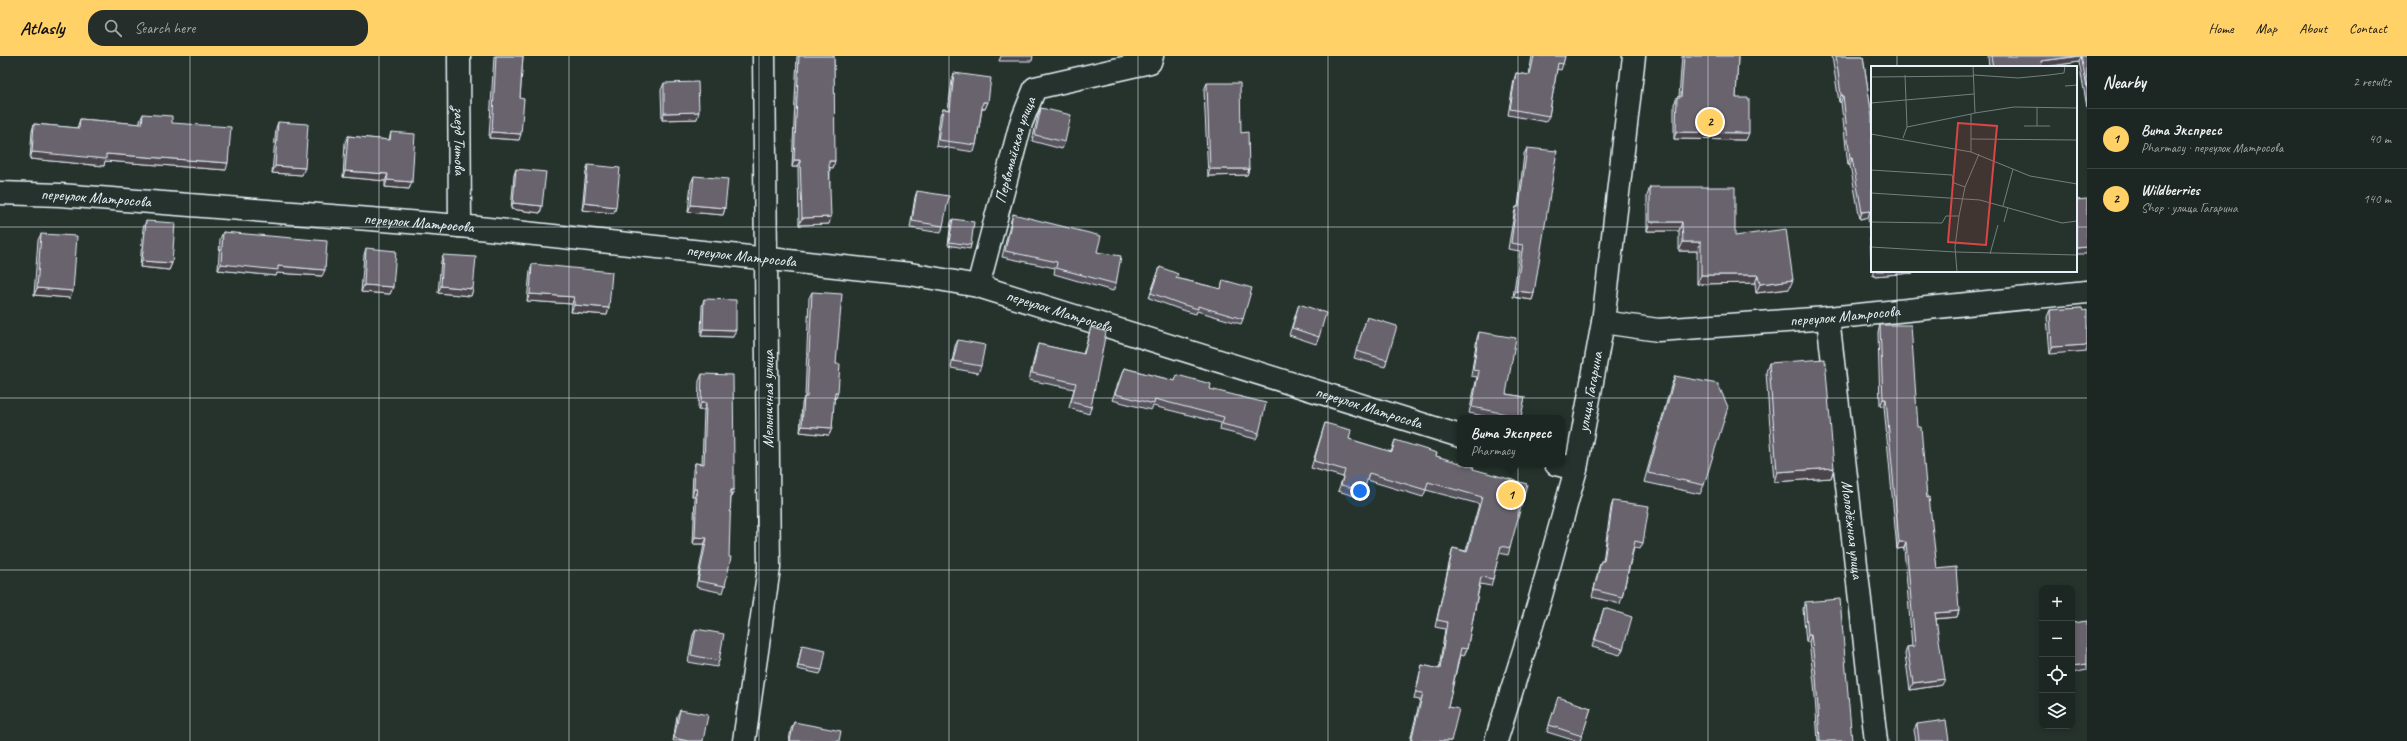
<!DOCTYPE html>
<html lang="en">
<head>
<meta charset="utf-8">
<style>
  :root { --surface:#1c2622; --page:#252e2a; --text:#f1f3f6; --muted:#a0a5a5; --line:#3a4340; --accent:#ffd166 }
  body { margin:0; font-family:Caveat,sans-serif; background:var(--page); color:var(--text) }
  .controls { position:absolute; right:12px; bottom:12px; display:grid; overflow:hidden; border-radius:8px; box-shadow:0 2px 6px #0003 }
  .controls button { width:36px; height:36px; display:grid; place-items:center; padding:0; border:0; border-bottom:1px solid var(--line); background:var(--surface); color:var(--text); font:20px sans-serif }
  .you { position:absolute; left:1360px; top:435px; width:14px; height:14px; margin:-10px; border:3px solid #fff; border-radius:50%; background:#1a73e8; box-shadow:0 0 0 6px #1a73e833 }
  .badge { display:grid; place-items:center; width:26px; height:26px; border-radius:50%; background:var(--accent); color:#111; font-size:13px; font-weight:700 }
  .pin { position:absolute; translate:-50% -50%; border:2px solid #fff; box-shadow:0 1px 4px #0006 }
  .popup { position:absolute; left:1457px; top:359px; width:108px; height:52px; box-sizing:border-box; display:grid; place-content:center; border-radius:8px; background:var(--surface); filter:drop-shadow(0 1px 3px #0005); font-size:13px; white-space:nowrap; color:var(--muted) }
  .popup b { font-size:15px; color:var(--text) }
  .popup::after { content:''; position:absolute; left:50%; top:100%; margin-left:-8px; border:8px solid transparent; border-top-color:var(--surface) }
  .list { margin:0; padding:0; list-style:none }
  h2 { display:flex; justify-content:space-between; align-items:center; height:52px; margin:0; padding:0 16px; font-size:17px }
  h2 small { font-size:13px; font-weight:400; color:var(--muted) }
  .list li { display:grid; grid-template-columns:26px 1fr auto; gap:12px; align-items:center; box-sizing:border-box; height:60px; padding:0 16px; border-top:1px solid var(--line) }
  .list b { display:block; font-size:15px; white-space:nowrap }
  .list p { margin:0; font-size:13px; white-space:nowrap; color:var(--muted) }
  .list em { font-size:13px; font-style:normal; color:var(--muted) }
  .icon { flex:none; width:22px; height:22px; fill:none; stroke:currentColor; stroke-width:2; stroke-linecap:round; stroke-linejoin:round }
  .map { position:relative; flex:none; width:2087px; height:685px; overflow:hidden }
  header { display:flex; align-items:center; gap:24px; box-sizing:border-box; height:56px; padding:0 20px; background:var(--accent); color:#111 }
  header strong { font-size:19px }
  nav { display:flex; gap:22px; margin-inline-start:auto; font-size:14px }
  .search { width:280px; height:36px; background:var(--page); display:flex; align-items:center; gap:10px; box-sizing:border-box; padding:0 14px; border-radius:16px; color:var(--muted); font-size:15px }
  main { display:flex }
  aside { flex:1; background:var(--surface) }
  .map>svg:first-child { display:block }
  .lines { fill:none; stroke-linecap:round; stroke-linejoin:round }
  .minor-casing { stroke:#e8f1f8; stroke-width:25 }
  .tertiary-casing { stroke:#e8f1f8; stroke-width:25 }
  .secondary-casing { stroke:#e8f1f8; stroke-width:25 }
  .minor { stroke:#26332d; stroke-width:22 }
  .tertiary { stroke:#26332d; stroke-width:22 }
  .secondary { stroke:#26332d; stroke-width:22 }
  .wall { fill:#59555e; stroke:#e8f1f8 }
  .shaded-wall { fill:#49454c; stroke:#e8f1f8 }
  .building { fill:#68636d; stroke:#e8f1f8 }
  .grid { fill:none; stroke:#e8f1f8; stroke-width:1; stroke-opacity:0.55 }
  .labels { text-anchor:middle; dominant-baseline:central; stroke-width:3; stroke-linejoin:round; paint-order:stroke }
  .street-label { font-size:16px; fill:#e8f1f8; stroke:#26332d }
  .inset-road { fill:none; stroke:#747f7e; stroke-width:1 }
  .view { fill:#d94647; fill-opacity:0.15; stroke:#d94647; stroke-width:2 }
  .inset-edge { fill:none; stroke:#e8f1f8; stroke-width:2 }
</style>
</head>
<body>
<header>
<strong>Atlasly</strong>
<div class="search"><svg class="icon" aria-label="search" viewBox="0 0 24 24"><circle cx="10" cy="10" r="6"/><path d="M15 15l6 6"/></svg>Search here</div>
<nav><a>Home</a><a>Map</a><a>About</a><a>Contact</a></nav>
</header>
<main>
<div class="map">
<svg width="2087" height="685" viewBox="0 0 2087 685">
  <rect width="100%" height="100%" fill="#26332d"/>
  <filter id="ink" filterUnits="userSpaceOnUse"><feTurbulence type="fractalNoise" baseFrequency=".025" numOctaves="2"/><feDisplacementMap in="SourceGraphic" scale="8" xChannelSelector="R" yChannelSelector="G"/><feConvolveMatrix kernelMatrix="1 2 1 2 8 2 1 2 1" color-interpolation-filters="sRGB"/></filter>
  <g filter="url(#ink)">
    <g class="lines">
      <defs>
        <g id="minor">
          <path id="s1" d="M459,0L460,170"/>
          <path id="s2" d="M978,230L1021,67L1035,32L1150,6L1152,0"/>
          <path id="s3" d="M1828,262L1876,685"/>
          <path d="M744,685L769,512L764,0"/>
        </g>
        <g id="tertiary">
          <path id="s4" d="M1603,266L1658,274L1828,262L2087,236"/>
        </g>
        <g id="secondary">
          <path id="s5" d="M0,137L60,139L460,170L910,218L978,230L1460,380"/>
          <path d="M1556,408L1576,413"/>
          <path id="s6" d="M1496,685L1540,543L1576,413L1603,266L1634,0"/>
        </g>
      </defs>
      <use href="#minor" class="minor-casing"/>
      <use href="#tertiary" class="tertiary-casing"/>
      <use href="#secondary" class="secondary-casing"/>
      <use href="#minor" class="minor"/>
      <use href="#tertiary" class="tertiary"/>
      <use href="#secondary" class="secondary"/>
    </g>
    <g class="wall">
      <path d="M494,0H523L520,42L519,84L489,82Z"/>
      <path d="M797,0H834L833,112L830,111L829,168L799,169L798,111H792Z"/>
      <path d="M1532,0H1565L1563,8L1561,14L1557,13L1549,60L1546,66L1508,59L1514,24L1516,17L1529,19Z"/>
      <path d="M1682,0H1738L1736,42L1746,84L1674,83V48L1677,41H1679Z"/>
      <path d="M1832,0H1863L1872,61V209L1868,161L1860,163L1850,109H1848L1841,46H1839Z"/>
      <path d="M1988,0H2087V51L2079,6L2045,11H1989Z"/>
      <path d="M954,17L988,46L985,53H982L976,89L974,96L936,90L940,60L943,53L948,54L952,24Z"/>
      <path d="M664,27L697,63L662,64L661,34Z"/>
      <path d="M1207,27L1241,77L1249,113L1247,119L1208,120L1204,34Z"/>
      <path d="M1041,52L1065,86L1062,93L1032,85L1038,59Z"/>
      <path d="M143,58L172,67L226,114L105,105L104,110L30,103L32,75L34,68L77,72L80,63L140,68V65Z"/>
      <path d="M278,66L302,119L272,117L276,72Z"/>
      <path d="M391,76L412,126L409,133L385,131V125L343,121L345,87L348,80L389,84Z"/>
      <path d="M1527,92L1534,237L1532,244L1513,241L1520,195L1508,193L1514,158L1516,151H1518L1524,98Z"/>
      <path d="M588,109L616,151L614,157L582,154L586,115Z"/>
      <path d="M516,113L542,150L540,157L511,153L514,119Z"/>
      <path d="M694,120L725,152L723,159L688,156L691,127Z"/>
      <path d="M1650,131L1735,180L1789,233L1756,237L1755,227L1697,228V195H1679V175H1647V140Z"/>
      <path d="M917,135L943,170L941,177L910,172L915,141Z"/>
      <path d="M1013,158L1097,196L1116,228L1113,235L1054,218L1055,212L1002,201L1011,164Z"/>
      <path d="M953,163L971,189L970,193L948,189L951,166Z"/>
      <path d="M146,165L172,207L169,214L140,211L143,172Z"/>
      <path d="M223,176L322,220L277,217L276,220L218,214L220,183Z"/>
      <path d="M41,178L70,242L34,239L38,184Z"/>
      <path d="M366,192L393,231L390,238L361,236L364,199Z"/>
      <path d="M443,199L473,233L471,240L438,237L441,205Z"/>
      <path d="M532,208L609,252L607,259L571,256L572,248L527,245L530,215Z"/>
      <path d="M1160,211L1176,222L1221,233L1223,224L1243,263L1241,268L1197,255L1196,258L1179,253L1149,242Z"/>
      <path d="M1873,215H1913V217L1873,220Z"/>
      <path d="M812,236L836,308V342H834L832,372L829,379L800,376L802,348L804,341H805L809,242Z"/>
      <path d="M704,243L733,281L701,280L702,250Z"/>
      <path d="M1299,248L1319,281L1316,288L1289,279Z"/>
      <path d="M2082,252L2050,298L2047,261L2050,254Z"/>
      <path d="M1367,261L1387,304L1385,311L1354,302Z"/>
      <path d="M1880,269L1918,371L1927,442L1937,513L1959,555L1957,561L1936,563L1942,629L1910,634L1905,598L1907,591L1912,590L1904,492L1897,493L1884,350H1880L1878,276Z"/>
      <path d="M1091,271V351L1089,358L1069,352L1074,333L1029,324L1036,294L1038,288L1083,298Z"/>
      <path d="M1479,276L1506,338L1525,341L1520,362H1493L1469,357L1477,321L1471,320L1477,282Z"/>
      <path d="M958,284L981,310L978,317L951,312L955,290Z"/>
      <path d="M1769,307L1834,412L1831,422L1774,426L1766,316Z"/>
      <path d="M1124,312L1175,325L1177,319L1210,333L1259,377L1256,383L1220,374L1221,367L1153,350L1151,354L1112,344Z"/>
      <path d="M702,318L734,434L731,441L725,530L723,537L696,531L704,488H693L695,440H692L693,414L695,407L702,408L704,354H698L699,325Z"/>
      <path d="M1675,320L1704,429L1700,438L1644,426L1671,330Z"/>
      <path d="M1325,367L1349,383L1391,396L1395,384L1436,400L1473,413L1510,492L1508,499L1499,497L1493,523L1491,530L1480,528L1467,593L1464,600L1460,599L1448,651L1451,685H1410L1420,644L1414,643L1420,616L1422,609L1439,613L1445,573L1435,571L1451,499L1453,492L1466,495L1479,448L1426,434L1423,441L1367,424L1361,442L1338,435L1343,421L1311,412Z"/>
      <path d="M1613,445L1643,487L1640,493L1634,492L1622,541L1620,548L1592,541L1599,511L1601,505H1603L1611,451Z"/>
      <path d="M1805,546L1852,685H1818L1814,627L1809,586H1806L1803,553Z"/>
      <path d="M1604,552L1623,593L1620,599L1592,591Z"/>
      <path d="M696,573L719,605L717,611L688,606L693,579Z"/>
      <path d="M802,589L822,614L820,618L797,613L801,593Z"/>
      <path d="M1556,648L1591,652L1580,685H1576L1547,676Z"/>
      <path d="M680,654L703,685H673L677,660Z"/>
      <path d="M794,666L839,685H789L791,673Z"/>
      <path d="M1917,668L1949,685H1916L1914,674Z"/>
    </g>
    <g class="shaded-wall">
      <path d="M1001,0H1033L1032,5H999Z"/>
      <path d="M2081,0L2079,6L2045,11H2039L2041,5Z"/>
      <path d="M1841,39H1843L1841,46H1839Z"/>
      <path d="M983,46H988L985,53L980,52Z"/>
      <path d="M699,56L697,63L662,64L664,57Z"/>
      <path d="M492,76L521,78L519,84L489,82Z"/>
      <path d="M1676,76L1749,77L1746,84L1674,83Z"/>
      <path d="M32,96L106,98L228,107L226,114L105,105L104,110L30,103Z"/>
      <path d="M1850,102H1852L1850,109H1848Z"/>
      <path d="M794,104H800L798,111H792Z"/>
      <path d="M829,105H835L833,112L827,111Z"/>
      <path d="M275,110L305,112L302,119L272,117Z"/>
      <path d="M1210,113H1249L1247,119L1208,120Z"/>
      <path d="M345,115L388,118L385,125L343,121Z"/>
      <path d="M387,124L412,126L409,133L385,131Z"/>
      <path d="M513,147L542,150L540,157L511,153Z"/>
      <path d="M584,147L616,151L614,157L582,154Z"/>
      <path d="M691,149L725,152L723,159L688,156Z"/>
      <path d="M1870,155L1868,161L1860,163L1862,156Z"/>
      <path d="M831,161L829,168L799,169L802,162Z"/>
      <path d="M1650,166H1682L1679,175H1647Z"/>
      <path d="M1683,186H1701L1697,195H1679Z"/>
      <path d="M2087,191V198H2076V192Z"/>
      <path d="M142,205L172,207L169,214L140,211Z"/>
      <path d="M221,208L278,210L325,214L322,220L277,217L276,220L218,214Z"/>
      <path d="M1875,215H1913V217L1873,220Z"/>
      <path d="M1701,219H1758L1755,227L1697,228Z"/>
      <path d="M1793,224L1789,233L1756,237L1760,228Z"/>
      <path d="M364,229L393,231L390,238L361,236Z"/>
      <path d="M441,230L473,233L471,240L438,237Z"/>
      <path d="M37,232L73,235L70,242L34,239Z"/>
      <path d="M1516,235L1534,237L1532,244L1513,241Z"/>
      <path d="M530,238L574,241L572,248L527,245Z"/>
      <path d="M574,249L609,252L607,259L571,256Z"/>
      <path d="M703,273L736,274L733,281L701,280Z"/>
      <path d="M2087,289V295L2050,298L2052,291Z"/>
      <path d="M835,336H838L836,342H832Z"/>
      <path d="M1883,343H1886L1884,350H1880Z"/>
      <path d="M701,347H706L704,354H698Z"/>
      <path d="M802,370L832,372L829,379L800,376Z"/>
      <path d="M1834,412L1831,422L1774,426L1777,416Z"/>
      <path d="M694,433H697L695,440H692Z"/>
      <path d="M731,434H734L731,441Z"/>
      <path d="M695,481L707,482L704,488H693Z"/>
      <path d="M1899,486H1906L1904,492L1897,493Z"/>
      <path d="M1959,555L1957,561L1932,563L1935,557Z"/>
      <path d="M1808,579H1811L1809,586H1806Z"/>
      <path d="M2087,608V614L2072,617V610Z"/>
      <path d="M1945,623L1942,629L1910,634L1913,627Z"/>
    </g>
    <g class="building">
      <path d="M496,0H523L520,42L524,43L521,78L492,76Z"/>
      <path d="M799,0H834L835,105H829L831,161L802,162L800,104H794Z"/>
      <path d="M1534,0H1565L1563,8L1558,7L1549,60L1510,53L1516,17L1530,19Z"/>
      <path d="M1684,0H1738L1736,42H1749V77L1676,76L1677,41H1681Z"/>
      <path d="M1836,0H1863L1872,61V174L1870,155L1862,156L1852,102H1850L1843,39H1841Z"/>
      <path d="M1991,0H2079L2041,5L2042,11H1993Z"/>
      <path d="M2081,0H2087V32Z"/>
      <path d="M954,17L991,22L988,46H983L976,89L938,84L943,53L950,54Z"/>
      <path d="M698,26L699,56L664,57V27Z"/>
      <path d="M1207,27H1240L1241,77L1248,76L1249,113H1210Z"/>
      <path d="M1041,52L1071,59L1065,86L1035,79Z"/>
      <path d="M143,58L172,60V67L231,71L228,107L106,98V103L32,96L34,68L79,72L80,63L142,68Z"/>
      <path d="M278,66L308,68L305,112L275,110Z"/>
      <path d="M391,76L415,78L412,126L387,124L388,118L345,115L348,80L390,84Z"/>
      <path d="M1527,92L1557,95L1534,237L1516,235L1523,189L1511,187L1516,151H1519Z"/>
      <path d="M588,109L620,112L616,151L584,147Z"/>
      <path d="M516,113L546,116L542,150L513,147Z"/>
      <path d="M694,120L728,123L725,152L691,149Z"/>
      <path d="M1650,131H1735V180L1786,173L1793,224L1760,228L1758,219H1701V186H1683L1682,166H1650Z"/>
      <path d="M917,135L949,140L943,170L912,165Z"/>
      <path d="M2087,143V191L2076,192V144Z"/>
      <path d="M1013,158L1101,180L1097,196L1121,200L1116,228L1056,212L1057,206L1005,195Z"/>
      <path d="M953,163L974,166L971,189L949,186Z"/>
      <path d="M146,165L175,167L172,207L142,205Z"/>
      <path d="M223,176L327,185L325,214L278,210V214L221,208Z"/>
      <path d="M41,178L77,180L73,235L37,232Z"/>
      <path d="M366,192L396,195L393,231L364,229Z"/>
      <path d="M443,199L476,201L473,233L441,230Z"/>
      <path d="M532,208L612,216L609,252L574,249V241L530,238Z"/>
      <path d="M1160,211L1178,218L1176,222L1221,233L1223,224L1252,232L1243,263L1198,250V253L1181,248L1151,237Z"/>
      <path d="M812,236L842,238L836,308H840L838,336H835L832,372L802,370L804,341H807Z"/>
      <path d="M704,243L736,244V274L703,273Z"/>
      <path d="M1299,248L1326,257L1319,281L1292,272Z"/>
      <path d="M2082,252L2083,255L2087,254V289L2052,291L2050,254Z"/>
      <path d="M1367,261L1397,270L1387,304L1356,295Z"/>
      <path d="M1880,269H1911L1918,371H1921L1927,442L1929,441L1937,513L1956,511L1959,555L1935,557L1945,623L1913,627L1907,591L1915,590L1906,486H1899L1886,343H1883Z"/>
      <path d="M1091,271L1106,276L1091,351L1071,346L1076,327L1032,317L1038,288L1084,298Z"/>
      <path d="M1479,276L1516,282L1506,338L1525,341L1521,361L1472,351L1479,315L1473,314Z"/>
      <path d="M958,284L985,289L981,310L953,305Z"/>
      <path d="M1825,303L1834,412L1777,416L1769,307Z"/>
      <path d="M1124,312L1175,325L1177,319L1211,328L1210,333L1266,347L1259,377L1222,368L1224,361L1155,343L1154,348L1115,338Z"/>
      <path d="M702,318L733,319L734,409V434H731L729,501H731L725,530L698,525L707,482L695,481L697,433H694L695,407L704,408L706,347H701Z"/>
      <path d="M1675,320L1718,328L1728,351L1704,429L1648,417Z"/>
      <path d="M1325,367L1351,374L1349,383L1392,396L1395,384L1437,397L1436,400L1460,407V408H1463L1474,411L1473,413L1527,428L1510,492L1501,490L1493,523L1481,521L1467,593L1461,592L1448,651L1459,653L1451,685H1411L1423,637L1416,636L1422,609L1440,613L1447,566L1437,564L1453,492L1467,496L1482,441L1428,426L1426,434L1369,417L1364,435L1341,429L1345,414L1314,405Z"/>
      <path d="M1613,445L1649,450L1643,487L1635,485L1622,541L1594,534L1601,505H1604Z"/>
      <path d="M1840,543L1852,685H1820L1816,620L1811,579H1808L1805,546Z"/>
      <path d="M1604,552L1632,561L1623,593L1595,584Z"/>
      <path d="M2087,565V608L2072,610V567Z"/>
      <path d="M696,573L724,578L719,605L691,599Z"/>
      <path d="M802,589L826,594L822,614L798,610Z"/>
      <path d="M1558,641L1591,652L1582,680L1549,669Z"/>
      <path d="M680,654L708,659L703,685H688L674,682Z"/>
      <path d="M1946,664L1949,685H1919L1917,668Z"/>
      <path d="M794,666L841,675L839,685H790Z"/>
    </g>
  </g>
  <path class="grid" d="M190,0V685M379,0V685M569,0V685M759,0V685M949,0V685M1138,0V685M1328,0V685M1518,0V685M1708,0V685M1897,0V11M0,171H1872M2076,171H2087M1897,215V685M0,342H2087M0,514H2087"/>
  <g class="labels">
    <g class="street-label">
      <text stroke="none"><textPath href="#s1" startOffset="85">заезд Титова</textPath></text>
      <text stroke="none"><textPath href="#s2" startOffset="141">Первомайская улица</textPath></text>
      <text stroke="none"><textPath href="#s5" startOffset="96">переулок Матросова</textPath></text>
      <text stroke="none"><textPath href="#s5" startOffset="420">переулок Матросова</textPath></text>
      <text stroke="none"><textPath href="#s5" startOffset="744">переулок Матросова</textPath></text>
      <text stroke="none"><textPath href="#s5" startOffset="1068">переулок Матросова</textPath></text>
      <text stroke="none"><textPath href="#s4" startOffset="243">переулок Матросова</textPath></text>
      <text stroke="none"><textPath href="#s6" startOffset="362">улица Гагарина</textPath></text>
      <text transform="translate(768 343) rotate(-90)">Мельничная улица</text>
      <text stroke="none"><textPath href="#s5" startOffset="1392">переулок Матросова</textPath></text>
      <text stroke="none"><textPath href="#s3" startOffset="213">Молодёжная улица</textPath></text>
    </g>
  </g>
  <g transform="translate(1871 10)">
    <rect width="206" height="206" fill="#26332d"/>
    <path class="inset-road" d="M103,9L147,12L178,9L193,7L194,0M0,11L103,10M194,20L206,19M0,37L103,28M104,47L143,41L206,42M153,60H179M166,60V41M36,61L100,48M0,68L100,86L159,110L206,118M32,72L36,61L34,9M100,73L206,74M100,86V48L104,47L102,0M0,104L81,109L83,117L94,121M0,127L109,134L191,157L206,155M132,140L142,103M0,156L71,157L75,150H88M133,156L137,141M0,181L84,186M85,186L206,189M119,188L127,159M86,206L84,181L88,150L94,121L108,88"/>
    <path class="view" d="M87,57L126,60L115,179L77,176Z"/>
    <rect width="206" height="206" class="inset-edge"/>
  </g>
</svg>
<div class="controls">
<button>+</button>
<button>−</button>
<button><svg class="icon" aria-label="locate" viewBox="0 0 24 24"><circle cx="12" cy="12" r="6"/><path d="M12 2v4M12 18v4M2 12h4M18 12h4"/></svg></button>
<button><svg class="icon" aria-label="layers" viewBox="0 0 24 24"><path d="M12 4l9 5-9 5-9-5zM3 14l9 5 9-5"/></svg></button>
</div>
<div class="you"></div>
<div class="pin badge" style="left:1511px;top:439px">1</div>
<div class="popup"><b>Вита Экспресс</b>Pharmacy</div>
<div class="pin badge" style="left:1710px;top:66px">2</div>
</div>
<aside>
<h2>Nearby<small>2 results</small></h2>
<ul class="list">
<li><span class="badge">1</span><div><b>Вита Экспресс</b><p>Pharmacy · переулок Матросова</p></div><em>40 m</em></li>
<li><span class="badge">2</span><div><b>Wildberries</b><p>Shop · улица Гагарина</p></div><em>140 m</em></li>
</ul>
</aside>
</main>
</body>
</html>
